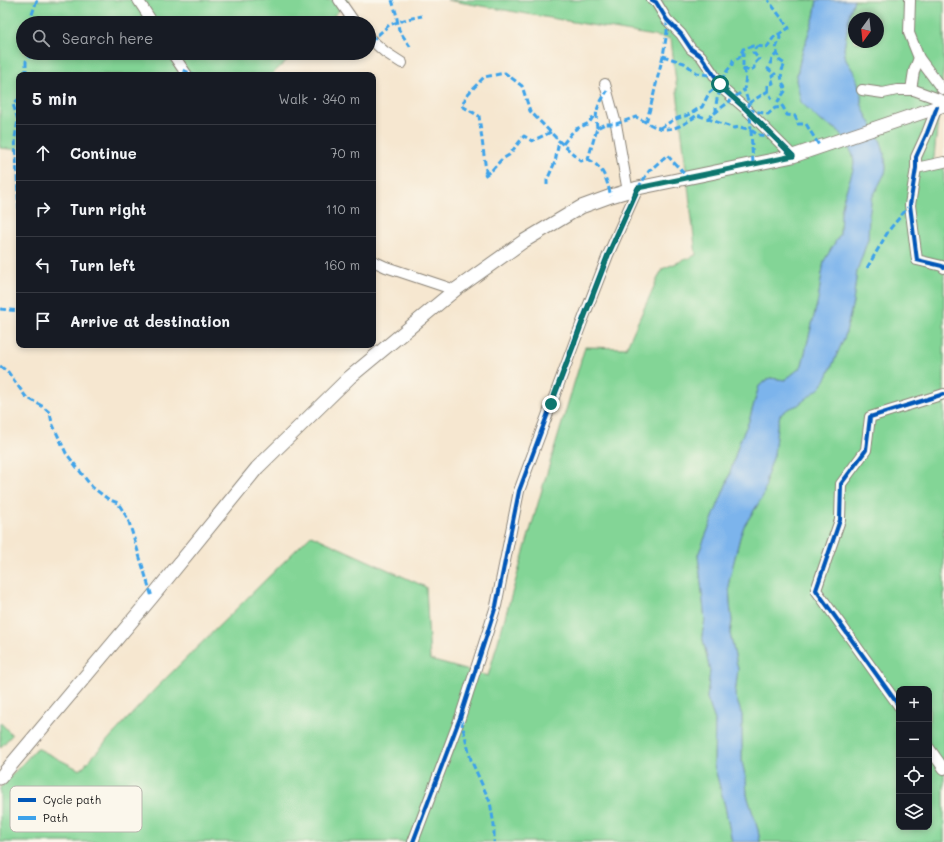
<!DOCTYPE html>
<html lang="en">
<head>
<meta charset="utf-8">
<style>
  :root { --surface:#171b24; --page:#242831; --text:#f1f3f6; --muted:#9ea1a6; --line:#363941 }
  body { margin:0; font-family:Mali,sans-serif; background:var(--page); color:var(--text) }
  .controls { position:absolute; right:12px; bottom:12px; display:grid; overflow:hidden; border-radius:8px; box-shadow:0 2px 6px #0003 }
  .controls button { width:36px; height:36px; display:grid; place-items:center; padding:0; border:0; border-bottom:1px solid var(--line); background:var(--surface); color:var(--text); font:20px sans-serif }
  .compass { position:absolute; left:848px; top:12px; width:36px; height:36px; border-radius:50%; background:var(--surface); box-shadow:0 2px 6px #0003; rotate:195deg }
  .stop { position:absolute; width:12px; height:12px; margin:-9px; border:3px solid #0f766e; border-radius:50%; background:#fff }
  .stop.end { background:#0f766e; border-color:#fff; box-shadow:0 1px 4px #0008 }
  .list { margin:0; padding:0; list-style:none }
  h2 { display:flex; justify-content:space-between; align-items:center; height:52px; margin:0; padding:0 16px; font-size:17px }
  h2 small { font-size:13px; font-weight:400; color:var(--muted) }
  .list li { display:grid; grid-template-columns:26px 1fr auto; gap:12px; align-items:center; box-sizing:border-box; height:56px; padding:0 16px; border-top:1px solid var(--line) }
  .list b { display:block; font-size:15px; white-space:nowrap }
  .list em { font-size:13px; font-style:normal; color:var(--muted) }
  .icon { flex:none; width:22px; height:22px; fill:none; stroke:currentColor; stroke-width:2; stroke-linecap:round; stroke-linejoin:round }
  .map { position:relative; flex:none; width:944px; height:842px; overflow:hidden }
  .search { position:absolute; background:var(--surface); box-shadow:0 2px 6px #0003; left:16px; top:16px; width:360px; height:44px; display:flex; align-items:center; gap:10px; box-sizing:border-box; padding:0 14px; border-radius:22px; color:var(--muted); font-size:15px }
  .panel { position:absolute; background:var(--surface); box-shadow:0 2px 6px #0003; left:16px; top:72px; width:360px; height:276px; border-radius:8px }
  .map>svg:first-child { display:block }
  .green { fill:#83d596; stroke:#507859; fill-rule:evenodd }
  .water { fill:#7cb4ec; stroke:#4c6884 }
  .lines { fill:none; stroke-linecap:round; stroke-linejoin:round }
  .minor-casing { stroke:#898276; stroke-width:12 }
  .major-casing { stroke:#898276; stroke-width:15 }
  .minor { stroke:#fff; stroke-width:10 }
  .major { stroke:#fff; stroke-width:13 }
  .quiet { stroke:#3da2ea; stroke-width:3; stroke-dasharray:6 3; stroke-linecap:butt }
  .cycleway-casing { stroke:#fbf7ec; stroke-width:6 }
  .cycleway { stroke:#0057b8; stroke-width:4 }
  .route { stroke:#0f766e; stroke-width:5 }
  .key { fill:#fbf7ec; stroke:#b8b5ae; stroke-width:1 }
  .key-label { font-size:11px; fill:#1c1c1c }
</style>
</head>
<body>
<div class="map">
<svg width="944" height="842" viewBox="0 0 944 842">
  <rect width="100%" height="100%" fill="#fbf7ec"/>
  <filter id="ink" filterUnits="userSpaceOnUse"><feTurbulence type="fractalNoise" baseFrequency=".025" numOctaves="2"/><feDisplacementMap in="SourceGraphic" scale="8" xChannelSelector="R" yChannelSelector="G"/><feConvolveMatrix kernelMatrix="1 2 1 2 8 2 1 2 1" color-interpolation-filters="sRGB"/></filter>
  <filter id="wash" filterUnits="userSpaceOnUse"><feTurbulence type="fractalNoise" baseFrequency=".012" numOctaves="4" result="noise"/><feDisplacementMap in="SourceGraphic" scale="16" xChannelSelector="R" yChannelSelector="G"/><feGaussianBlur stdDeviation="0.9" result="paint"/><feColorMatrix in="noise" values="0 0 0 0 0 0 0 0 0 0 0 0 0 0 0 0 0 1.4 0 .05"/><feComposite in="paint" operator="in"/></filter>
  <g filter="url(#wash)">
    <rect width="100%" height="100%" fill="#f6e7d0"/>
    <g class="green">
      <path d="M0,0H348V2L326,23H23V53H295L271,75H19V150L0,148Z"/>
      <path d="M447,0H817L814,17L801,56L796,80L819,120L838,130L853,155L854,163L853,170L844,197L841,212L840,234L824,261L818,300L802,365L800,368L785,380L770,378L759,386L749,421L739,443L728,480L698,555L705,620L702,635L710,671L707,698L715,720L714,765L725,806L732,842H0V788L37,748L80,770L156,688L311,535L426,587L430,660L488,676L543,486L585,347L626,348L662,269L696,255L671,39Z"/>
      <path d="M854,0H944V65L933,166H944V842H760L758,830L747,795L746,779L742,762V715L735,695L738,669L730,634L732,621L730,604L729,581L740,537L744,526L757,506L766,485V478L774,455L777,426L780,415L788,408L798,405L827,377L845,336L853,302L857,271L868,239L869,215L871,203L872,198L885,173L886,168L885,157L881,142L865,113L861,103V93L855,74L846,60L844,49L850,12ZM854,18H878V42H854ZM899,689H929V827H899Z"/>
      <path d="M0,722L12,735L0,748Z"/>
    </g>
    <path class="water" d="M817,0H854L850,12L844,49L846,60L855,74L861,93V103L865,113L881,142L885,157L886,168L885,173L872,198L871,203L869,215L868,239L857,271L853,302L845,336L827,377L821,387L798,405L788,409L780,415L777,426L774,455L766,478V485L763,496L744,526L740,537L729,581L730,604L732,621L730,634L738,669L735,695L742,715V762L746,779L747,795L758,830L760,842H732L725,806L714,765L715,720L707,698L710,671L702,635L705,620L698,555L728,480L739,443L749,421L759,386L770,378L785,380L800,368L802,365L818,300L824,261L840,234L841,212L844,197L853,170L854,163L853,155L838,130L819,120L801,102L796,80L801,56L814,17Z"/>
  </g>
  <g filter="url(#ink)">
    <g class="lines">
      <defs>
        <g id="minor">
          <path d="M138,0L153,23"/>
          <path d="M339,0L355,23"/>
          <path d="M652,0L656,2L667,20L681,34L691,49L701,56L725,91L746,109L793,156"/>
          <path d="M910,0L909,33L919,58L942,89"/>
          <path d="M369,38L385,52L402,63"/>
          <path d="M172,53L187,75"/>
          <path d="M605,84L616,124L628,192"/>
          <path d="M862,90L883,93L897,90H914L944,101"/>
          <path d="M911,90L914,71L919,58"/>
          <path d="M937,107L927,133L916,157V168L910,205L917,260L942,266L944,268"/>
          <path d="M916,168L944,162"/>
          <path d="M373,261L386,267L455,290"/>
          <path d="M899,706L816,590L840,520L841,484L866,450L870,417L944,394"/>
          <path d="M929,748L944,769"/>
          <path d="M413,842L460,718L496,606L519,491L582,322L608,255L638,188"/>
        </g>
        <path id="major" d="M0,778L152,597L257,468L350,377L455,290L524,241L581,207L611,196L638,188L793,156L944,105"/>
      </defs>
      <use href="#minor" class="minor-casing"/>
      <use href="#major" class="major-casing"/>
      <use href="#minor" class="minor"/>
      <use href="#major" class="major"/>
      <g class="quiet">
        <path d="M392,0L396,13L399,30L411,48"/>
        <path d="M667,20V32L663,56L684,63L697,73L715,76"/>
        <path d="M29,23L37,0"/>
        <path d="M779,34L780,38L776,48L779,60L785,64C779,74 781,80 786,90L778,101L783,107L787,115L795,116L798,124H806L820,147"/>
        <path d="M371,41L389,25L407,19L422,16"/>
        <path d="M743,51V68L746,76L744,90L749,103L746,109L768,114L775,108L783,107"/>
        <path d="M743,68L749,71L754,68V64L759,59L753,52L757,46"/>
        <path d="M183,70L194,75"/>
        <path d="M26,75V61L33,53"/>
        <path d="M768,91V85L773,83L771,77L775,74L768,69L772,59L777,53"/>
        <path d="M19,99L13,104L18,120L15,138L19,212"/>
        <path d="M749,103L768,91L772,99"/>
        <path d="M716,113C716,103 716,96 723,88"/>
        <path d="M707,119L744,90"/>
        <path d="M646,122C653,101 657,78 663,56"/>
        <path d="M597,128C595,109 597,108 607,91"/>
        <path d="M660,128C669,123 675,118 685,116C690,115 696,109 702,107L709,93L720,84L727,71L732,65L733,60L739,58L743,49L753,46L767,47L774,37L789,28L768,0"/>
        <path d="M751,130L753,164"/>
        <path d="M751,130L758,135L773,136"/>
        <path d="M551,132L532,141L524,136L509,155L501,160L492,170L484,176L486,171L479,116L462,106L467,95L484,77L505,73L522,86L530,111L559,141"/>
        <path d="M563,144L574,130L589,123L595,114"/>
        <path d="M588,159C605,169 606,179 611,196"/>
        <path d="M547,185V180L555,162L559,141L581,161L588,159L597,128L605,124H616L636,117C644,121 652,126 659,128C673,132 687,123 697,115L734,128L740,127L751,130L750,114"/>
        <path d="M638,188L649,171L667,155L688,178"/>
        <path d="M867,268L889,230L910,205"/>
        <path d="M0,309L19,311"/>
        <path d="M0,366L8,372L26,397L42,406L50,413L52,423L66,453L92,487L108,499L118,503L128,519L152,597"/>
        <path d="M461,720L471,760L490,802L494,825V842"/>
      </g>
      <defs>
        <g id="cycleway">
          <path d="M652,0L656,2L667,20L681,34L691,49L701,56L725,91L746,109L793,156"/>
          <path d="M937,107L927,133L916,157V168L910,205L917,260L942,266L944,268"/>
          <path d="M899,706L816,590L840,520L841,484L866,450L870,417L944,394"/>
          <path d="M413,842L460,718L496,606L519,491L582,322L608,255L638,188"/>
        </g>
      </defs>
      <use href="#cycleway" class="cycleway-casing"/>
      <use href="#cycleway" class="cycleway"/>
    </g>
  </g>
  <g class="lines" filter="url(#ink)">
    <path class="route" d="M551,404L608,255L638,188L793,156L746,109L726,91L720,84"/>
  </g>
  <rect x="10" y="786" width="132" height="46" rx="6" class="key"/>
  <rect x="18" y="798" width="18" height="4" fill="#0057b8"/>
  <rect x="18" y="816" width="18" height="4" fill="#3da2ea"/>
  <g class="key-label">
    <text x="43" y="804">Cycle path</text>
    <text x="43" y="822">Path</text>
  </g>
</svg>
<div class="controls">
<button>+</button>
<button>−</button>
<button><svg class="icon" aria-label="locate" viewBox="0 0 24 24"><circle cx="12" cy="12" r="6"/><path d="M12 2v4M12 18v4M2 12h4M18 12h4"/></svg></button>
<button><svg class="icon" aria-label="layers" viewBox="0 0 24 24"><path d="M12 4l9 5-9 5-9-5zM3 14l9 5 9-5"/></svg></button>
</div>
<svg class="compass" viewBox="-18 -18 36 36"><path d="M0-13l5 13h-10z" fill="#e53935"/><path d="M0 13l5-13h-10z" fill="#9ea1a6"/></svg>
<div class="stop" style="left:720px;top:84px"></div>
<div class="stop end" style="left:551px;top:404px"></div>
<div class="search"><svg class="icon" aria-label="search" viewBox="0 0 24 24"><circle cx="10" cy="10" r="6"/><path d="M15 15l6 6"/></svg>Search here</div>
<section class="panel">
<h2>5 min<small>Walk · 340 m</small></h2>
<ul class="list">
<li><svg class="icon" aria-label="ahead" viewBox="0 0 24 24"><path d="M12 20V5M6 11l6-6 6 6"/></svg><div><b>Continue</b></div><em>70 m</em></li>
<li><svg class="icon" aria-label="right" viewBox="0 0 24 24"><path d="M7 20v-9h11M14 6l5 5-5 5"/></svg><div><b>Turn right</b></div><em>110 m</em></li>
<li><svg class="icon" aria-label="left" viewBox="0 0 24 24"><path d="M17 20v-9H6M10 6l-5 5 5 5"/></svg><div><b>Turn left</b></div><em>160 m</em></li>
<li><svg class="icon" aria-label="arrive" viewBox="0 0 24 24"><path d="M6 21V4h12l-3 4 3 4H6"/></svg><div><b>Arrive at destination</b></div></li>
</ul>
</section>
</div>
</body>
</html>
